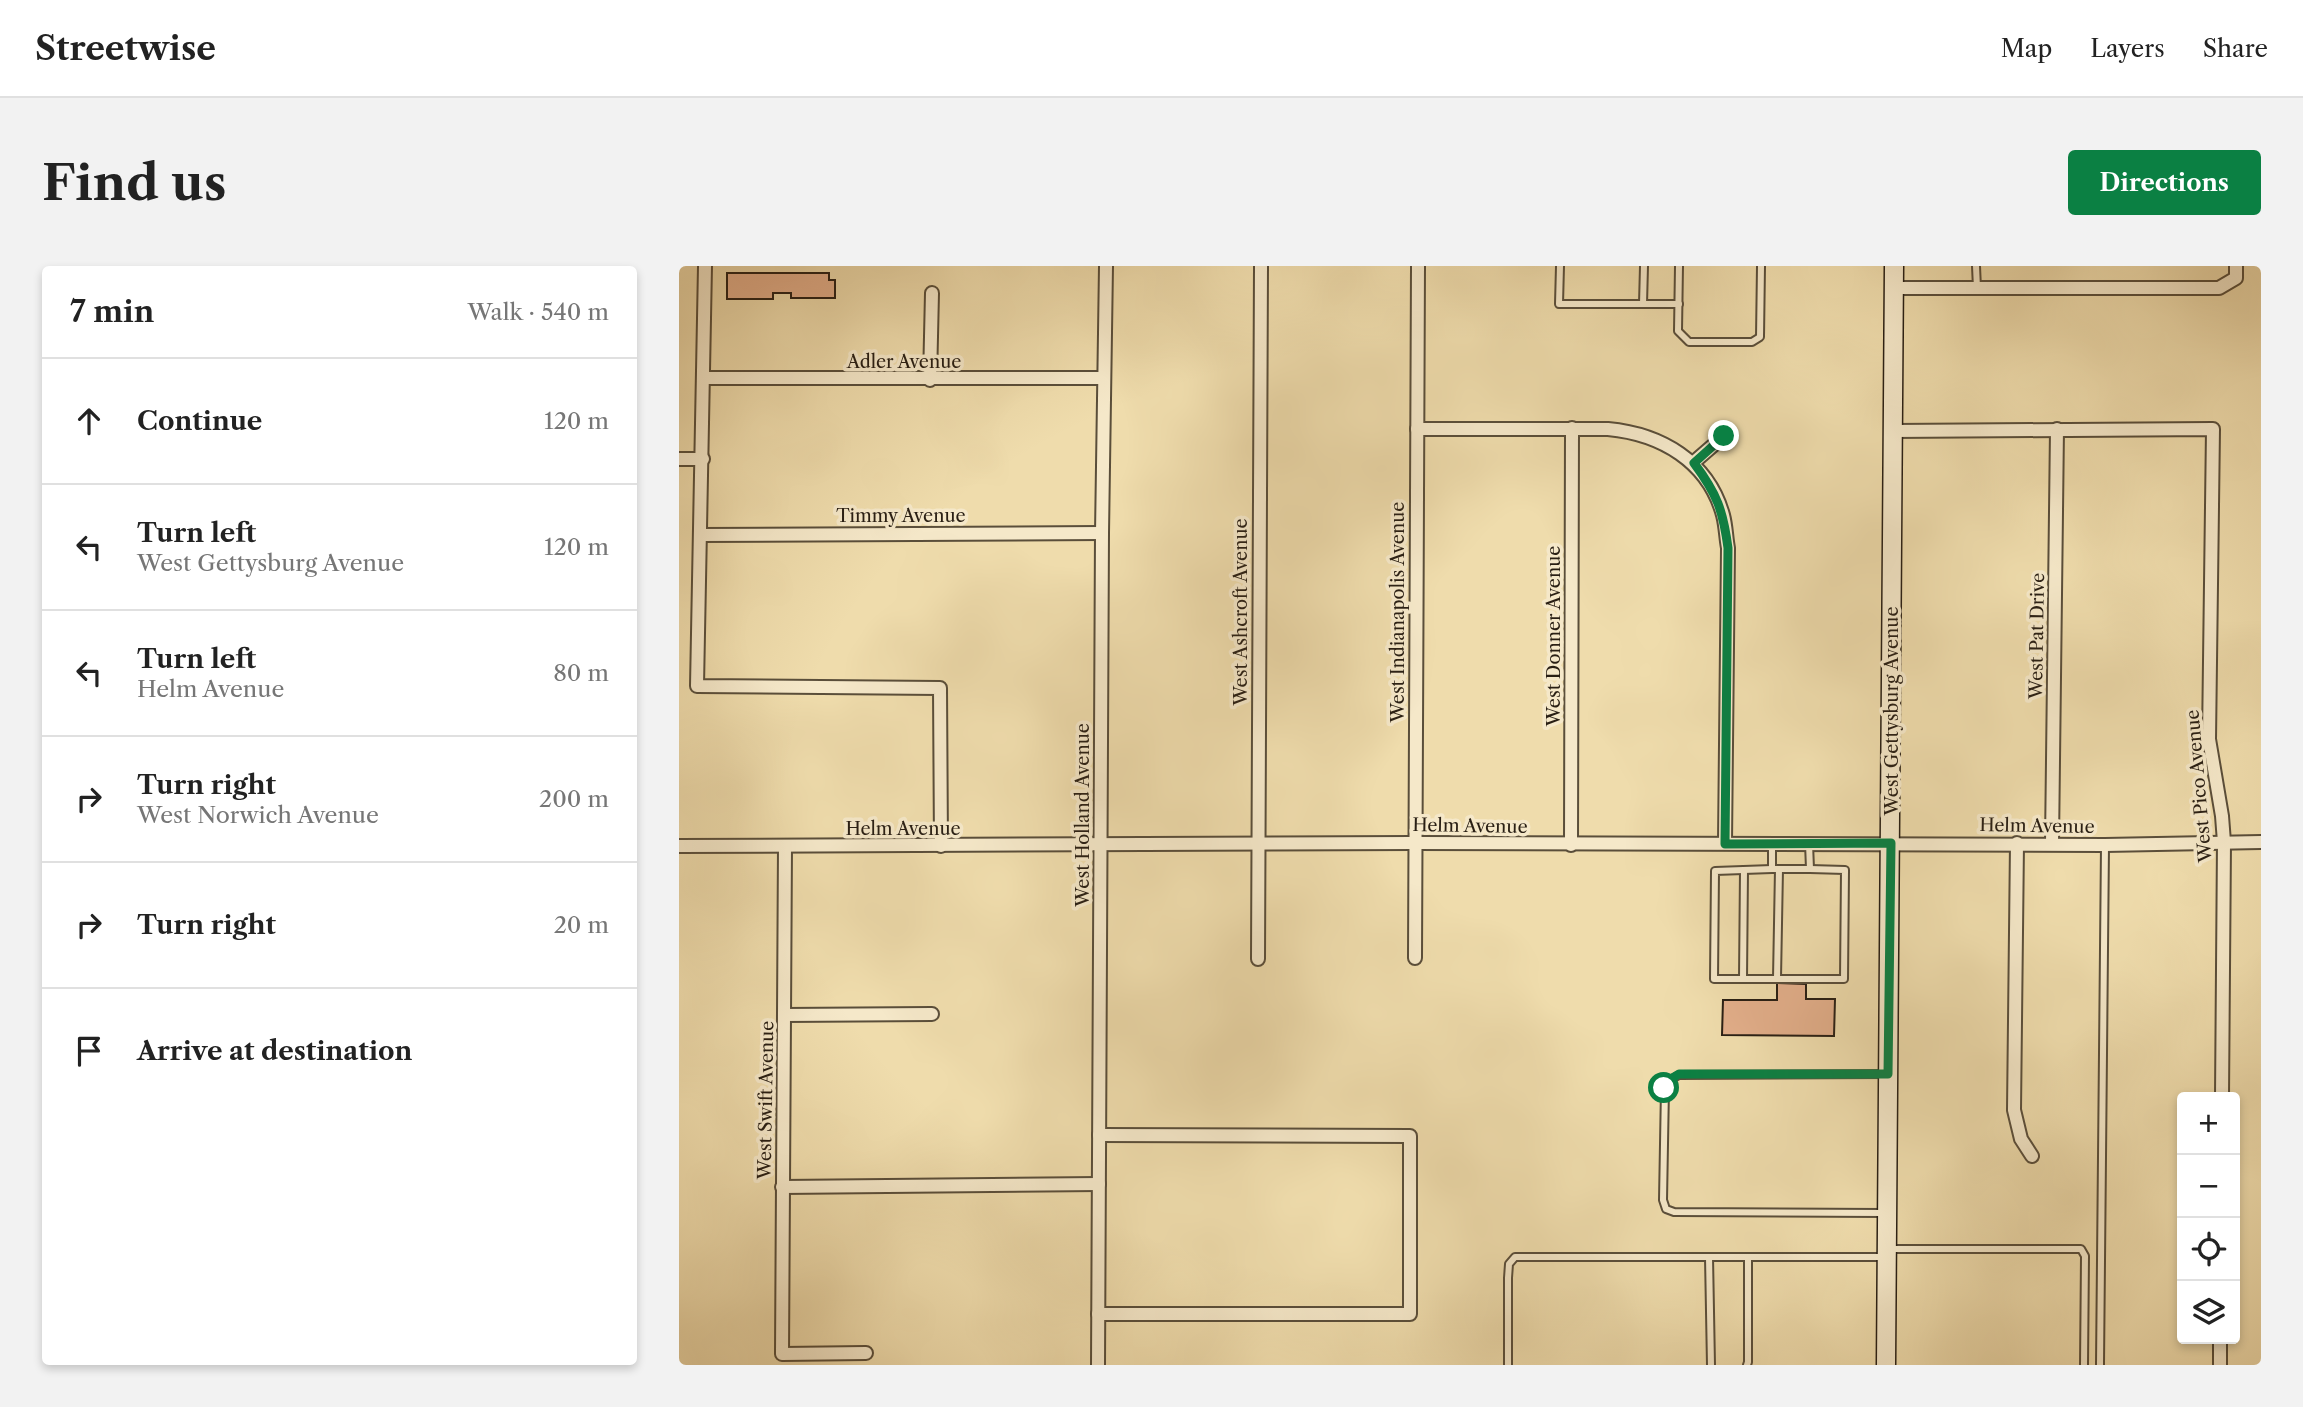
<!DOCTYPE html>
<html lang="en">
<head>
<meta charset="utf-8">
<style>
  :root { --surface:#fff; --page:#f2f2f2; --text:#222; --muted:#767676; --line:#e0e0e0; --accent:#0b8043 }
  body { margin:0; font-family:"Libre Caslon Text",serif; background:var(--page); color:var(--text) }
  .controls { position:absolute; right:21px; bottom:21px; display:grid; overflow:hidden; border-radius:7px; box-shadow:0 4px 10px #0003 }
  .controls button { width:63px; height:63px; display:grid; place-items:center; padding:0; border:0; border-bottom:2px solid var(--line); background:var(--surface); color:var(--text); font:35px sans-serif }
  .stop { position:absolute; width:21px; height:21px; margin:-16px; border:5px solid #0b8043; border-radius:50%; background:#fff }
  .stop.end { background:#0b8043; border-color:#fff; box-shadow:0 2px 7px #0008 }
  .list { margin:0; padding:0; list-style:none }
  h2 { display:flex; justify-content:space-between; align-items:center; height:91px; margin:0; padding:0 28px; font-size:30px }
  h2 small { font-size:23px; font-weight:400; color:var(--muted) }
  .list li { display:grid; grid-template-columns:46px 1fr auto; gap:21px; align-items:center; box-sizing:border-box; height:126px; padding:0 28px; border-top:2px solid var(--line) }
  .list b { display:block; font-size:26px; white-space:nowrap }
  .list p { margin:0; font-size:23px; white-space:nowrap; color:var(--muted) }
  .list em { font-size:23px; font-style:normal; color:var(--muted) }
  .icon { flex:none; width:38px; height:38px; fill:none; stroke:currentColor; stroke-width:2; stroke-linecap:round; stroke-linejoin:round }
  .map { position:relative; flex:none; width:1582px; height:1099px; overflow:hidden; border-radius:7px }
  header { display:flex; align-items:center; gap:42px; box-sizing:border-box; height:98px; padding:0 35px; background:var(--surface); border-bottom:2px solid var(--line) }
  header strong { font-size:33px }
  nav { display:flex; gap:38px; margin-inline-start:auto; font-size:24px }
  .intro { display:flex; align-items:center; justify-content:space-between; box-sizing:border-box; height:168px; padding:0 42px }
  h1 { margin:0; font-size:49px }
  .button { padding:18px 32px; border-radius:7px; background:var(--accent); color:#fff; font-size:24px; font-weight:700 }
  main { display:flex; gap:42px; padding:0 42px }
  aside { flex:1; background:var(--surface); border-radius:7px; box-shadow:0 4px 10px #0003 }
  .map>svg:first-child { display:block }
  .building { fill:#e2ae8a; stroke:#291f14; stroke-width:2 }
  .lines { fill:none; stroke-linecap:round; stroke-linejoin:round }
  .lane-casing { stroke:#5a4e3a; stroke-width:10 }
  .street-casing { stroke:#5a4e3a; stroke-width:16 }
  .secondary-casing { stroke:#291f14; stroke-width:21 }
  .lane { stroke:#f5e8c9; stroke-width:6 }
  .street { stroke:#f5e8c9; stroke-width:12 }
  .secondary { stroke:#f5e8c9; stroke-width:18 }
  .route { stroke:#0b8043; stroke-width:9 }
  .labels { text-anchor:middle; dominant-baseline:central; stroke-width:7; stroke-linejoin:round; paint-order:stroke }
  .street-label { font-size:18px; fill:#291f14; stroke:#f5e8c9 }
</style>
</head>
<body>
<header>
<strong>Streetwise</strong>
<nav><a>Map</a><a>Layers</a><a>Share</a></nav>
</header>
<div class="intro"><h1>Find us</h1><a class="button">Directions</a></div>
<main>
<aside>
<h2>7 min<small>Walk · 540 m</small></h2>
<ul class="list">
<li><svg class="icon" aria-label="ahead" viewBox="0 0 24 24"><path d="M12 20V5M6 11l6-6 6 6"/></svg><div><b>Continue</b></div><em>120 m</em></li>
<li><svg class="icon" aria-label="left" viewBox="0 0 24 24"><path d="M17 20v-9H6M10 6l-5 5 5 5"/></svg><div><b>Turn left</b><p>West Gettysburg Avenue</p></div><em>120 m</em></li>
<li><svg class="icon" aria-label="left" viewBox="0 0 24 24"><path d="M17 20v-9H6M10 6l-5 5 5 5"/></svg><div><b>Turn left</b><p>Helm Avenue</p></div><em>80 m</em></li>
<li><svg class="icon" aria-label="right" viewBox="0 0 24 24"><path d="M7 20v-9h11M14 6l5 5-5 5"/></svg><div><b>Turn right</b><p>West Norwich Avenue</p></div><em>200 m</em></li>
<li><svg class="icon" aria-label="right" viewBox="0 0 24 24"><path d="M7 20v-9h11M14 6l5 5-5 5"/></svg><div><b>Turn right</b></div><em>20 m</em></li>
<li><svg class="icon" aria-label="arrive" viewBox="0 0 24 24"><path d="M6 21V4h12l-3 4 3 4H6"/></svg><div><b>Arrive at destination</b></div></li>
</ul>
</aside>
<div class="map">
<svg width="1582" height="1099" viewBox="0 0 1582 1099">
  <rect width="100%" height="100%" fill="#efdcac"/>
  <filter id="stains"><feTurbulence type="fractalNoise" baseFrequency=".00286" numOctaves="4"/><feColorMatrix values="0 0 0 0 .2 0 0 0 0 .09 0 0 0 0 .02 0 0 0 .5 -.17"/></filter>
  <radialGradient id="worn" r=".72"><stop offset=".6" stop-color="#630" stop-opacity="0"/><stop offset="1" stop-color="#630" stop-opacity=".3"/></radialGradient>
  <g class="building">
    <path d="M48,7H150V14H156V32H112V27H94V33H48Z"/>
    <path d="M1098,717L1127,718V733H1156L1155,770L1043,769L1044,734H1098Z"/>
  </g>
  <g class="lines">
    <defs>
      <g id="lane">
        <path d="M881,0L880,38H1000"/>
        <path d="M1000,0L999,65L1010,76H1073L1081,71L1082,0"/>
        <path d="M1297,0L1298,22"/>
        <path d="M964,38L965,0"/>
        <path d="M1093,577V603H1131L1130,577"/>
        <path d="M1093,603L1036,605L1035,713H1165L1166,604L1131,603"/>
        <path d="M1098,712L1100,603"/>
        <path d="M1064,713L1065,604"/>
        <path d="M1205,947L995,946L987,943L984,934L986,822L991,814L1000,809L1207,808"/>
        <path d="M1210,983H1402L1406,990L1405,1099"/>
        <path d="M1030,991L1032,1099"/>
        <path d="M829,1099V1012L830,998L836,991H1207"/>
        <path d="M1068,1099L1069,1096V991"/>
        <path d="M1421,1099L1426,579"/>
      </g>
      <g id="street">
        <path d="M26,0L18,420L261,422L262,580"/>
        <path d="M1215,22H1540L1557,12V0"/>
        <path d="M25,112H425"/>
        <path d="M251,114L253,27"/>
        <path d="M738,163H929C982,168 1029,195 1044,249C1047,260 1047,272 1049,282L1046,577"/>
        <path d="M1214,165L1534,163L1530,473L1543,550L1545,576L1543,831"/>
        <path d="M0,193H24"/>
        <path d="M1015,196L1045,170"/>
        <path d="M21,269L423,267"/>
        <path d="M1338,577L1335,844L1342,873L1353,890"/>
        <path d="M1373,577L1378,163"/>
        <path d="M892,579L893,162"/>
        <path d="M0,580L735,577L1426,579L1582,576"/>
        <path d="M106,580L103,1088L187,1087"/>
        <path d="M736,692L739,0"/>
        <path d="M579,693L582,0"/>
        <path d="M105,749L253,748"/>
        <path d="M103,921L420,918"/>
        <path d="M419,1048H731V870L420,869"/>
        <path d="M419,1099L423,267L427,0"/>
        <path d="M1541,1099V1073"/>
      </g>
      <path id="secondary" d="M1207,1099L1215,0"/>
    </defs>
    <use href="#lane" class="lane-casing"/>
    <use href="#street" class="street-casing"/>
    <use href="#secondary" class="secondary-casing"/>
    <use href="#lane" class="lane"/>
    <use href="#street" class="street"/>
    <use href="#secondary" class="secondary"/>
  </g>
  <g class="lines">
    <path class="route" d="M985,822L990,814L1000,808H1209L1212,577L1046,578L1049,282C1044,244 1038,228 1015,197L1045,170"/>
  </g>
  <g class="labels">
    <g class="street-label">
      <text x="225" y="96">Adler Avenue</text>
      <text x="222" y="250">Timmy Avenue</text>
      <text transform="translate(562 346) rotate(-90)">West Ashcroft Avenue</text>
      <text transform="translate(719 346) rotate(-90)">West Indianapolis Avenue</text>
      <text transform="translate(875 370) rotate(-90)">West Donner Avenue</text>
      <text transform="translate(1358 370) rotate(-89)">West Pat Drive</text>
      <text transform="translate(1213 445) rotate(-90)">West Gettysburg Avenue</text>
      <text transform="translate(1520 520) rotate(-95)">West Pico Avenue</text>
      <text transform="translate(404 549) rotate(-90)">West Holland Avenue</text>
      <text transform="translate(791 560) rotate(1)">Helm Avenue</text>
      <text transform="translate(1358 560) rotate(1)">Helm Avenue</text>
      <text x="224" y="563">Helm Avenue</text>
      <text transform="translate(87 834) rotate(-89)">West Swift Avenue</text>
    </g>
  </g>
  <rect width="100%" height="100%" filter="url(#stains)"/>
  <rect width="100%" height="100%" fill="url(#worn)"/>
</svg>
<div class="controls">
<button>+</button>
<button>−</button>
<button><svg class="icon" aria-label="locate" viewBox="0 0 24 24"><circle cx="12" cy="12" r="6"/><path d="M12 2v4M12 18v4M2 12h4M18 12h4"/></svg></button>
<button><svg class="icon" aria-label="layers" viewBox="0 0 24 24"><path d="M12 4l9 5-9 5-9-5zM3 14l9 5 9-5"/></svg></button>
</div>
<div class="stop" style="left:985px;top:822px"></div>
<div class="stop end" style="left:1045px;top:170px"></div>
</div>
</main>
</body>
</html>
